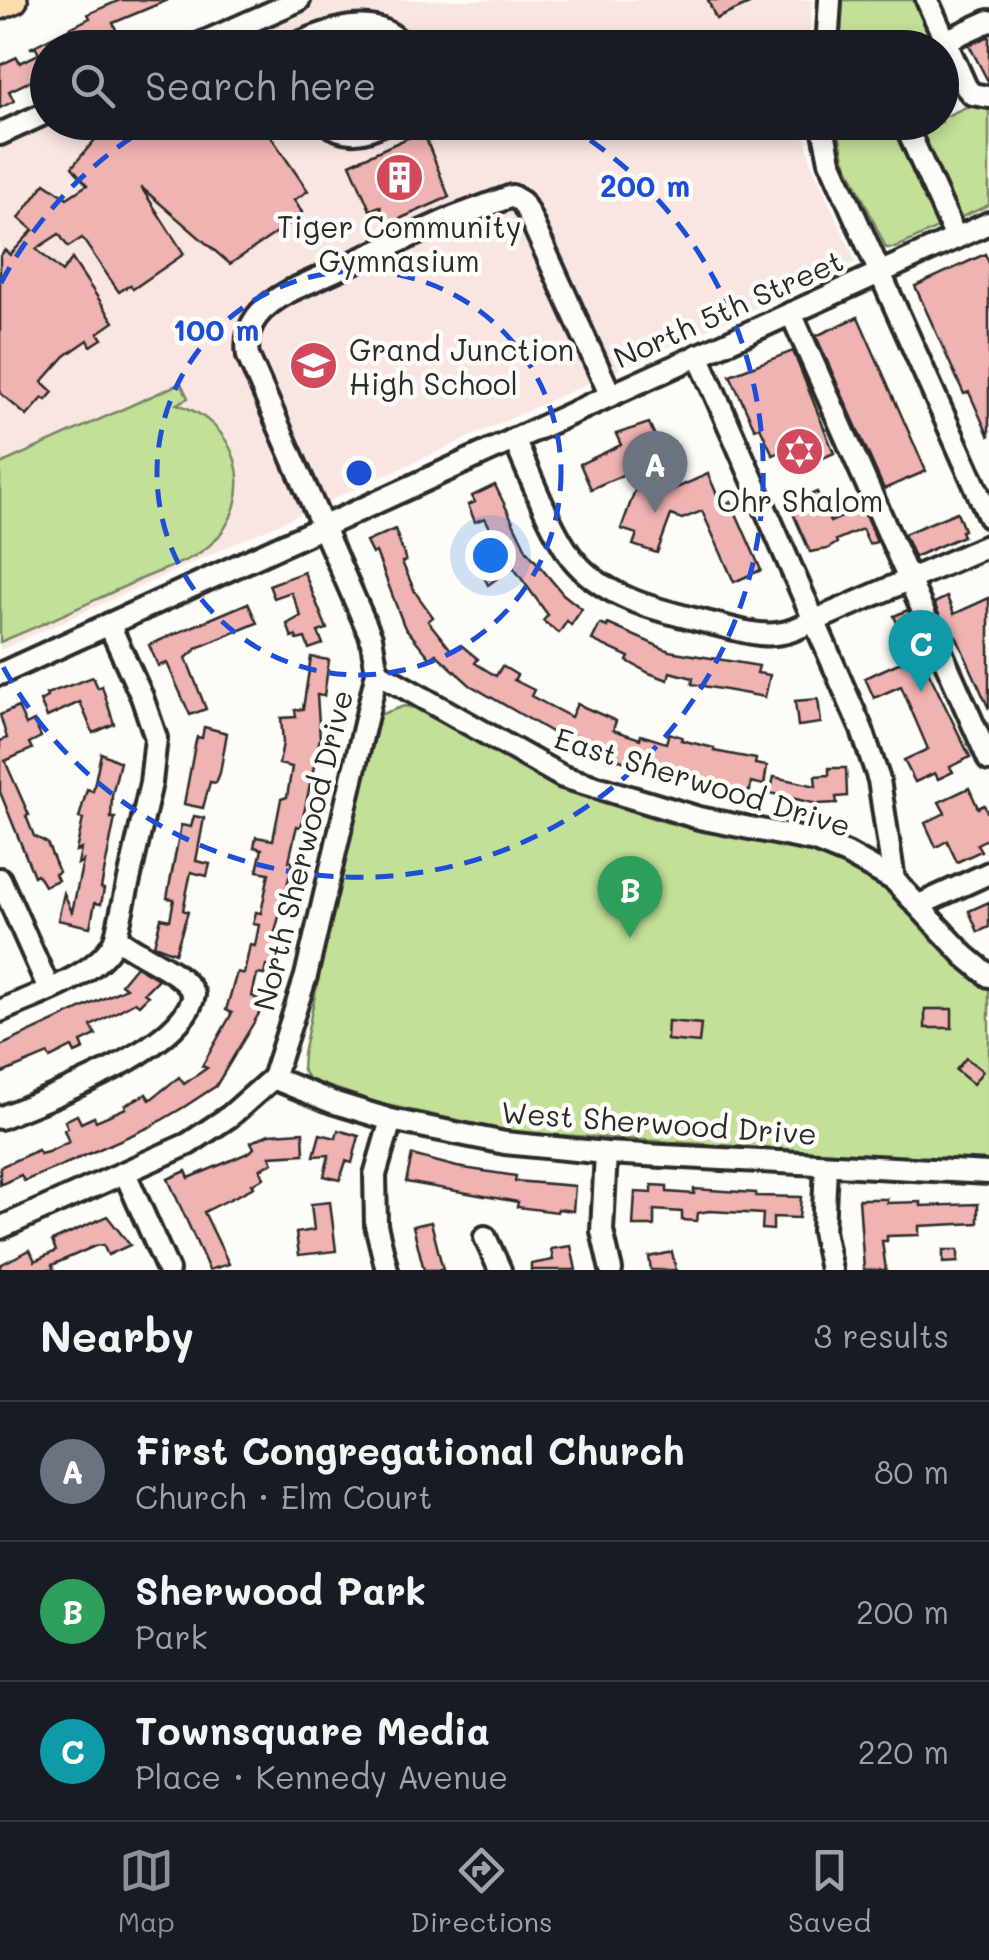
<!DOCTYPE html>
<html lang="en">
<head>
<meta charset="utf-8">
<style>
  :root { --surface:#171b24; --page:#242831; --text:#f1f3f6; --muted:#9ea1a6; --line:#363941; --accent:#8c9099 }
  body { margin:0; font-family:Mali,sans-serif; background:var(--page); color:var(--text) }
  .you { position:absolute; left:490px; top:555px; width:35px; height:35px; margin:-25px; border:8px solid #fff; border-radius:50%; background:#1a73e8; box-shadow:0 0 0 15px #1a73e833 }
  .badge { display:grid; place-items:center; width:65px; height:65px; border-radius:50%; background:var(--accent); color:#fff; font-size:32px; font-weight:700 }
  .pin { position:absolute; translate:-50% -82px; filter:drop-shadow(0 2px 5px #0008) }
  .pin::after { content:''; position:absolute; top:52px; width:35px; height:30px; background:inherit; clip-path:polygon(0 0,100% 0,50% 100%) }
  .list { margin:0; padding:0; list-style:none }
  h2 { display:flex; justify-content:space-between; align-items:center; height:130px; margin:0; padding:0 40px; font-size:42px }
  h2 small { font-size:32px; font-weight:400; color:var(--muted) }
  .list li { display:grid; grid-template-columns:65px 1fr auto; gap:30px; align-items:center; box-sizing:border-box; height:140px; padding:0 40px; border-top:2px solid var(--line) }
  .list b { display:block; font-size:38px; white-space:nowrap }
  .list p { margin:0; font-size:32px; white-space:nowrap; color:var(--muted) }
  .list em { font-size:32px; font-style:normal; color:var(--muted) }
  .icon { flex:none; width:55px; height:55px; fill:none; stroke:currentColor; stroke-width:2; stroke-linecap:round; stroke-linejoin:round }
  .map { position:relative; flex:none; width:989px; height:1270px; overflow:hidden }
  .search { position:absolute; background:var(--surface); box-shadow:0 5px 15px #0003; left:30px; right:30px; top:30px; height:110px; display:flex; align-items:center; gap:25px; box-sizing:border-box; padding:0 35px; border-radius:55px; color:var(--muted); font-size:38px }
  .sheet { height:550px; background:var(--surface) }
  nav { display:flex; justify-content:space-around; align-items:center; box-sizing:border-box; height:140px; border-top:2px solid var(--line); background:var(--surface); font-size:28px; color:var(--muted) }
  nav a { display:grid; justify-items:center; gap:5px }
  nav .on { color:var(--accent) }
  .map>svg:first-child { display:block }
  .built { fill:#f9e6e2 }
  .green { fill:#c3e098; stroke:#778662; stroke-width:2.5 }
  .building { fill:#efb3b1; stroke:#2b2b2b; stroke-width:2.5 }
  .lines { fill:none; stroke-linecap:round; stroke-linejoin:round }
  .minor-casing { stroke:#2b2b2b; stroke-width:28 }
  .major-casing { stroke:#2b2b2b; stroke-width:32 }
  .minor { stroke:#fdfcf7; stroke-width:20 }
  .major { stroke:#faddab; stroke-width:25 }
  .ring { fill:none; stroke:#1d4ed8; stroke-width:5; stroke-dasharray:18 12 }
  .labels { text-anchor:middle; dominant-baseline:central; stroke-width:9; stroke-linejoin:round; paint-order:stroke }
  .poi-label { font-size:30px; fill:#2b2b2b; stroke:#fdfcf7 }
  .street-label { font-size:30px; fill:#2b2b2b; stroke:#fdfcf7 }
  .centre { fill:#1d4ed8; stroke:#fdfcf7; stroke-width:5 }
  .ring-label { font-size:30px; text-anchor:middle; font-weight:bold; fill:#1d4ed8; stroke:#fdfcf7; stroke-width:9; stroke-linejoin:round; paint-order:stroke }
</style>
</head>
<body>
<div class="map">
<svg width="989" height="1270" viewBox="0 0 989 1270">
  <rect width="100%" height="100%" fill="#fdfcf7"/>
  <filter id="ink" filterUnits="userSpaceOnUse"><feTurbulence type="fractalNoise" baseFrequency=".01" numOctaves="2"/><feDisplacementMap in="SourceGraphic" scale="20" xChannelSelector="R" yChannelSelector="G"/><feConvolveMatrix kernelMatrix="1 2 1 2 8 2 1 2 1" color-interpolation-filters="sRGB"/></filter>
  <g filter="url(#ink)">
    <g class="built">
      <path d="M296,0H812L809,47L191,48Z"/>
      <path d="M48,122L805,123V137L811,162L856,262L0,650V134Z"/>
    </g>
    <g class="green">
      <path d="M843,0H921L936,40L920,47H840Z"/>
      <path d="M968,106L989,107V205L953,221L918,134L923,126L942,122V118Z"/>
      <path d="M837,123H895L942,226L895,248H886L844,158Z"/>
      <path d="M181,383L188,398L177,404C205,413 226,432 235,460C244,490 234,524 210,545C192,561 164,569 141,579C94,600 48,623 0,642V464Z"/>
      <path d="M404,706L422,709L499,756L615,806L665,822L804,849L843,862L864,873L901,902L945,950L989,989V1162L513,1132L382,1104L309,1080L302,1069L303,1054L369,731L379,715Z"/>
    </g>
    <g class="building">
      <path d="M120,0H168L113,23L122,43L111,48H48V73L9,91L14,101L0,108V65L17,57L20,63L39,54L36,48H30L90,18L88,14Z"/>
      <path d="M708,0H758L716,19Z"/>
      <path d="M989,36V83L969,45Z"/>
      <path d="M110,122L123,133L132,122H246L252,134L265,128L308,191L294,200L302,212L289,220L291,223L230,264L141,187L184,254L133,289L130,285L119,292L82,238L68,247L59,234L36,249L62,272L72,259L114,322L98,333L102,339L91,346L88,340L65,356L42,382L53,392L46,400L43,398L27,416L0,393V256L5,250L10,255L33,230L19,218L45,183L67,198L87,185L72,167Z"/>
      <path d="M423,131L449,197L388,224L380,206L370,210L350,164Z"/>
      <path d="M985,254L989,263V437L969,392L964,394L915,286Z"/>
      <path d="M858,317L926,471L884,489L816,336Z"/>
      <path d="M793,351L834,453L814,462L802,442L773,455L760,427L755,429L730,375Z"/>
      <path d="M649,423L667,462L654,468L662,486L672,490L708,474L722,506L731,502L761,570L734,582L702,511L682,519L671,515L657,553L633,545L637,534L621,529L635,490L627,473L591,489L580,464L621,445L616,434Z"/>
      <path d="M495,485L527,551L563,594L582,609L571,625L567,621L559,633L543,621L548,615L513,567L488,585L483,575L498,567L493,558L503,553L485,518L475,522L468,505L475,502L472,496Z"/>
      <path d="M817,492L830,522L862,508L877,542L869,544L862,529L836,540L837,543L827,549L810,552L791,509L798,506L799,500Z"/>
      <path d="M957,512L964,530L961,531L963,536L914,557L904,534Z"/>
      <path d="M395,529L406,561L402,562L415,592L433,617L428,621L452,651L461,645L478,659L475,663L496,676L502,666L517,675L514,680L534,690L531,696L571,717L577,704L616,721L613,730L640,739L641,735L666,743L669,733L682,737L681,740L714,748V751L756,759L755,764L767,766L764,785L751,782L750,791L739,792L698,781L699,774L673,768L671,775L653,772L592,750L594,746L570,735L568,740L553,733L470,685L436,654L431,659L404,626L376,552L372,554L366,542Z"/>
      <path d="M304,572L327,629L318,632L323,644L309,649L305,638L297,640L296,636L292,638L287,624L301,616L291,592L274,598L269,585Z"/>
      <path d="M947,597L954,614L989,598V709L956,636L950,639L934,603Z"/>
      <path d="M248,603L257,623L199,647L186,658L206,709L190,715L167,663L158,666L149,645Z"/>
      <path d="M908,610L921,640L917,641L929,673L970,757L950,767L953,772L938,779L935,773L915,782L904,760L928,749L901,686L874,698L865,678L912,657L894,616Z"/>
      <path d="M600,624L607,627L608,624L669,651L759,666L757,673L770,675L765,697L692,684L693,678L670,672L668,680L649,673L627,661L629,657L592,640Z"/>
      <path d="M311,657L329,660L324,696L317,695L320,738L301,827L297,826L295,834L289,861L293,862L274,936L280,937L274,967L266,966L264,975L257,974L252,996L265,1003L253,1024L216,1086L184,1107L150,1127L70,1162L24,1181L21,1175L0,1185V1167L38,1150L40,1154L48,1152L69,1142L64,1130L68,1128L65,1121L77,1115L81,1123L94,1117L96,1121L126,1108L125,1105L146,1094L150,1100L179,1077L184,1084L207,1068L202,1066L232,1013L226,1010L237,972L244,974L250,945L255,946L259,925L253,924L256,912L261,913L269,873L257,871L262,849L254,847L256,837L273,840L281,799L287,797L292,767L279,764L283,743L281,718L296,717L295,710L303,709Z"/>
      <path d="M93,677L98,688L102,686L114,724L93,733L80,702L47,717L40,701L47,697L46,694Z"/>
      <path d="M818,699L821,723L798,726L795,701Z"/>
      <path d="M18,707L26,725L34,721L41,737L29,743L32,749L5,761L29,815L26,816L34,836L47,843L59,872L55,874L58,880L44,886L37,874L34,876L0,792V741L7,738L0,715Z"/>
      <path d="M204,727L227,733L220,773L216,783L210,782L203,808L184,804L195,745L197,737L202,738Z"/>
      <path d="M101,753L120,762L112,795L111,818H115L101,888L104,889L101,904L95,903L90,927L58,920L64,893L72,912L83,861L78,864L81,849L76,851L83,819L79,818L87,789L93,791Z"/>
      <path d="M829,768H846L847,796L836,797L837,803L817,804L770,793L774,777L816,786L815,776L829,775Z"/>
      <path d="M969,788L978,808L984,805L989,816V838L977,844L981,851L957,862L947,841L936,847L925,823L945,813L939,802Z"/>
      <path d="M194,816L204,818L196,861L210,864L207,876L191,872L183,910L188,912L175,953L154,945L161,918L170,920L174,899L167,898L181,825L191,827Z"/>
      <path d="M989,902V927L978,932L969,911Z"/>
      <path d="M136,966L158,979L144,993L148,996L139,1005L135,1002L91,1026L96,1035L81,1042L84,1049L75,1053L72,1047L50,1058L48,1054L0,1074V1046L126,988L121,984Z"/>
      <rect x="925" y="1009" width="27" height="19"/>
      <path d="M668,1021L701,1024L699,1043L667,1040Z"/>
      <path d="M966,1058L983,1071L973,1084L956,1070Z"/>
      <path d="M338,1130L359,1136L352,1163L346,1161L340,1180L324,1176L329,1155L314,1156L320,1134L336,1138Z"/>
      <path d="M303,1132L304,1154L270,1156L273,1163L260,1169L264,1178L252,1184L254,1187L204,1212L229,1264L209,1270L168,1179L186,1171L189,1178L227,1162L250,1152L254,1148L251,1142L269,1134Z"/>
      <path d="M412,1155L457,1167L516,1176L515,1181L575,1186L573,1211L558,1209L557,1212L517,1207L518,1202L406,1182Z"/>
      <path d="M652,1185L667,1186V1192L694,1194V1189L756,1193V1196L801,1197L799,1218L773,1217V1230L762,1229L763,1214L709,1211L698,1213L697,1221L682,1220V1212L654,1210V1226H633L635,1192L652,1193Z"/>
      <path d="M859,1199H887V1203L921,1202V1206L978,1204V1223L919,1226V1235L887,1236V1241H882L886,1270H864Z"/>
      <path d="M330,1202L336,1251L299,1255L296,1233L314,1230L311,1204Z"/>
      <path d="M107,1216L130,1245L108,1255L103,1245L95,1246L52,1265L54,1270H0V1265L30,1250L35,1261L56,1251L52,1241Z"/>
      <path d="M431,1222L443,1270H424L413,1226Z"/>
      <path d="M571,1246L576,1270H531V1264L553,1260L551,1249Z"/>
      <path d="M943,1250H958V1262L943,1263Z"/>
      <path d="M672,1252L676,1270H651L649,1257Z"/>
    </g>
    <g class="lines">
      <defs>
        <g id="minor">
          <path d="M927,0L966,87L972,94L989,97"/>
          <path d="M945,41L989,21"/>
          <path d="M290,47C324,32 379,9 404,48"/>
          <path d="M191,48L299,0"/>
          <path d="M827,48L830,0"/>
          <path d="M326,122C346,138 365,133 386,122"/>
          <path d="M822,122L830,161L989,517"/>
          <path d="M904,122L956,238"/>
          <path d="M0,134L48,112"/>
          <path d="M791,313L989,760"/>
          <path d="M698,355L862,730L879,780L894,880"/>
          <path d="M514,439C529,472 553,538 577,564C611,601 663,611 710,623C737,629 765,641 793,630L989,545"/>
          <path d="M377,672L563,777L699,818L815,841L847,854L894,880L965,956L989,976"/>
          <path d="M0,674L989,223"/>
          <path d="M0,879L49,989"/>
          <path d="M919,905L989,873"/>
          <path d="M0,1011C35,995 102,975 116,937L151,783L156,738L142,697L109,624"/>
          <path d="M273,1078L306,976L377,672L371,637L248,356C243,323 262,306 290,291L447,220L512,196L522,202L528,213L610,394"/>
          <path d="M273,1078L332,1102L391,1120L505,1143L606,1153L989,1173"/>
          <path d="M0,1118C49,1097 181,1051 194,995C184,970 137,956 116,937"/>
          <path d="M606,1153L602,1231L611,1270"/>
          <path d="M826,1165L823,1231L831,1270"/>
          <path d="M125,1173L168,1270"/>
          <path d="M0,1228L188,1144L230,1116L273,1078"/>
          <path d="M485,1237L500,1270"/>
          <path d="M387,1270L376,1225L375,1175L391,1120"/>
        </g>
        <path id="major" d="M0,6L14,0"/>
      </defs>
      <use href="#minor" class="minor-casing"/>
      <use href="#major" class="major-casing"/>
      <use href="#minor" class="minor"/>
      <use href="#major" class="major"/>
    </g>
  </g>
  <g class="ring">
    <circle cx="359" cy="473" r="202"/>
    <path d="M1 283A405 405 0 0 1 153 124M565 124A405 405 0 1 1 1 663"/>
  </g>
  <defs>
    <symbol id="building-disc" viewBox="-11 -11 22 22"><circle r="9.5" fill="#d1495b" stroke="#fdfcf7"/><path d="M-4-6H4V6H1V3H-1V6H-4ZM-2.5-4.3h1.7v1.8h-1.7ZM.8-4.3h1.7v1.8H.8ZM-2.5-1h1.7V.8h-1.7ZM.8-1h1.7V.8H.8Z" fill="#fff"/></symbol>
    <symbol id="school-disc" viewBox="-11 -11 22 22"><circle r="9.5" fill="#d1495b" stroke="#fdfcf7"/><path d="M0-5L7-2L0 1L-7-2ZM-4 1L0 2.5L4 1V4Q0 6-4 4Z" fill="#fff"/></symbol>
    <symbol id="synagogue-disc" viewBox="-11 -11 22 22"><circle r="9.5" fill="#d1495b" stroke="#fdfcf7"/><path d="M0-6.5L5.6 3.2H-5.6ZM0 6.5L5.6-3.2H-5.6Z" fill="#fff"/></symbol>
  </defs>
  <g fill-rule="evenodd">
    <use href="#building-disc" x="372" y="150" width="55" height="55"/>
    <use href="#school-disc" x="286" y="338" width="55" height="55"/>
    <use href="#synagogue-disc" x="772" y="424" width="55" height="55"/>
  </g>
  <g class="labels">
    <g class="poi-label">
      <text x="399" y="226">Tiger Community<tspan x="399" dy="34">Gymnasium</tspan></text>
      <text x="349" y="349" text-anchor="start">Grand Junction<tspan x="349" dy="34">High School</tspan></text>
      <text x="800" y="500">Ohr Shalom</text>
    </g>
    <g class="street-label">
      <text transform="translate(728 308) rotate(-24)">North 5th Street</text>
      <text transform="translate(703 781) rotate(17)">East Sherwood Drive</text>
      <text transform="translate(302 850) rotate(-76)">North Sherwood Drive</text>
      <text transform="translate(659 1122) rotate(4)">West Sherwood Drive</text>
    </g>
  </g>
  <circle cx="359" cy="473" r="15" class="centre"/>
  <g class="ring-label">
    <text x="645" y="197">200 m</text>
    <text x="216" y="341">100 m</text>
  </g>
</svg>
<div class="you"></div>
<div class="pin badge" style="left:655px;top:513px;background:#6b7280">A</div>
<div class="pin badge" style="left:630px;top:938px;background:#2e9e5b">B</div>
<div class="pin badge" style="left:921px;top:692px;background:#0f9aa8">C</div>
<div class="search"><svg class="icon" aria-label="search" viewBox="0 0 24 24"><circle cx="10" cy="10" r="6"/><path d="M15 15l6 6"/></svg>Search here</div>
</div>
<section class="sheet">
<h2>Nearby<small>3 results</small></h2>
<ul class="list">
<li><span class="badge" style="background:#6b7280">A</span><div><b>First Congregational Church</b><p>Church · Elm Court</p></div><em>80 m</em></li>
<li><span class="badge" style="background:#2e9e5b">B</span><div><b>Sherwood Park</b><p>Park</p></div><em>200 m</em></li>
<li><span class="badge" style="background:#0f9aa8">C</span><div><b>Townsquare Media</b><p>Place · Kennedy Avenue</p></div><em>220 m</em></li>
</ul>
</section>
<nav>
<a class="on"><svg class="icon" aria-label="map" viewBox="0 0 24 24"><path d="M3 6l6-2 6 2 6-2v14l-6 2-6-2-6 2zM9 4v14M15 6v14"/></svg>Map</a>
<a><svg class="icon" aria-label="directions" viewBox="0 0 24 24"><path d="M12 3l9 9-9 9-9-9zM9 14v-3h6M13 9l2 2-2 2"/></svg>Directions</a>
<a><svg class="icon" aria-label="saved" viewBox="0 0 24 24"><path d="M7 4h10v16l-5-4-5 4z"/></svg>Saved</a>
</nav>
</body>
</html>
